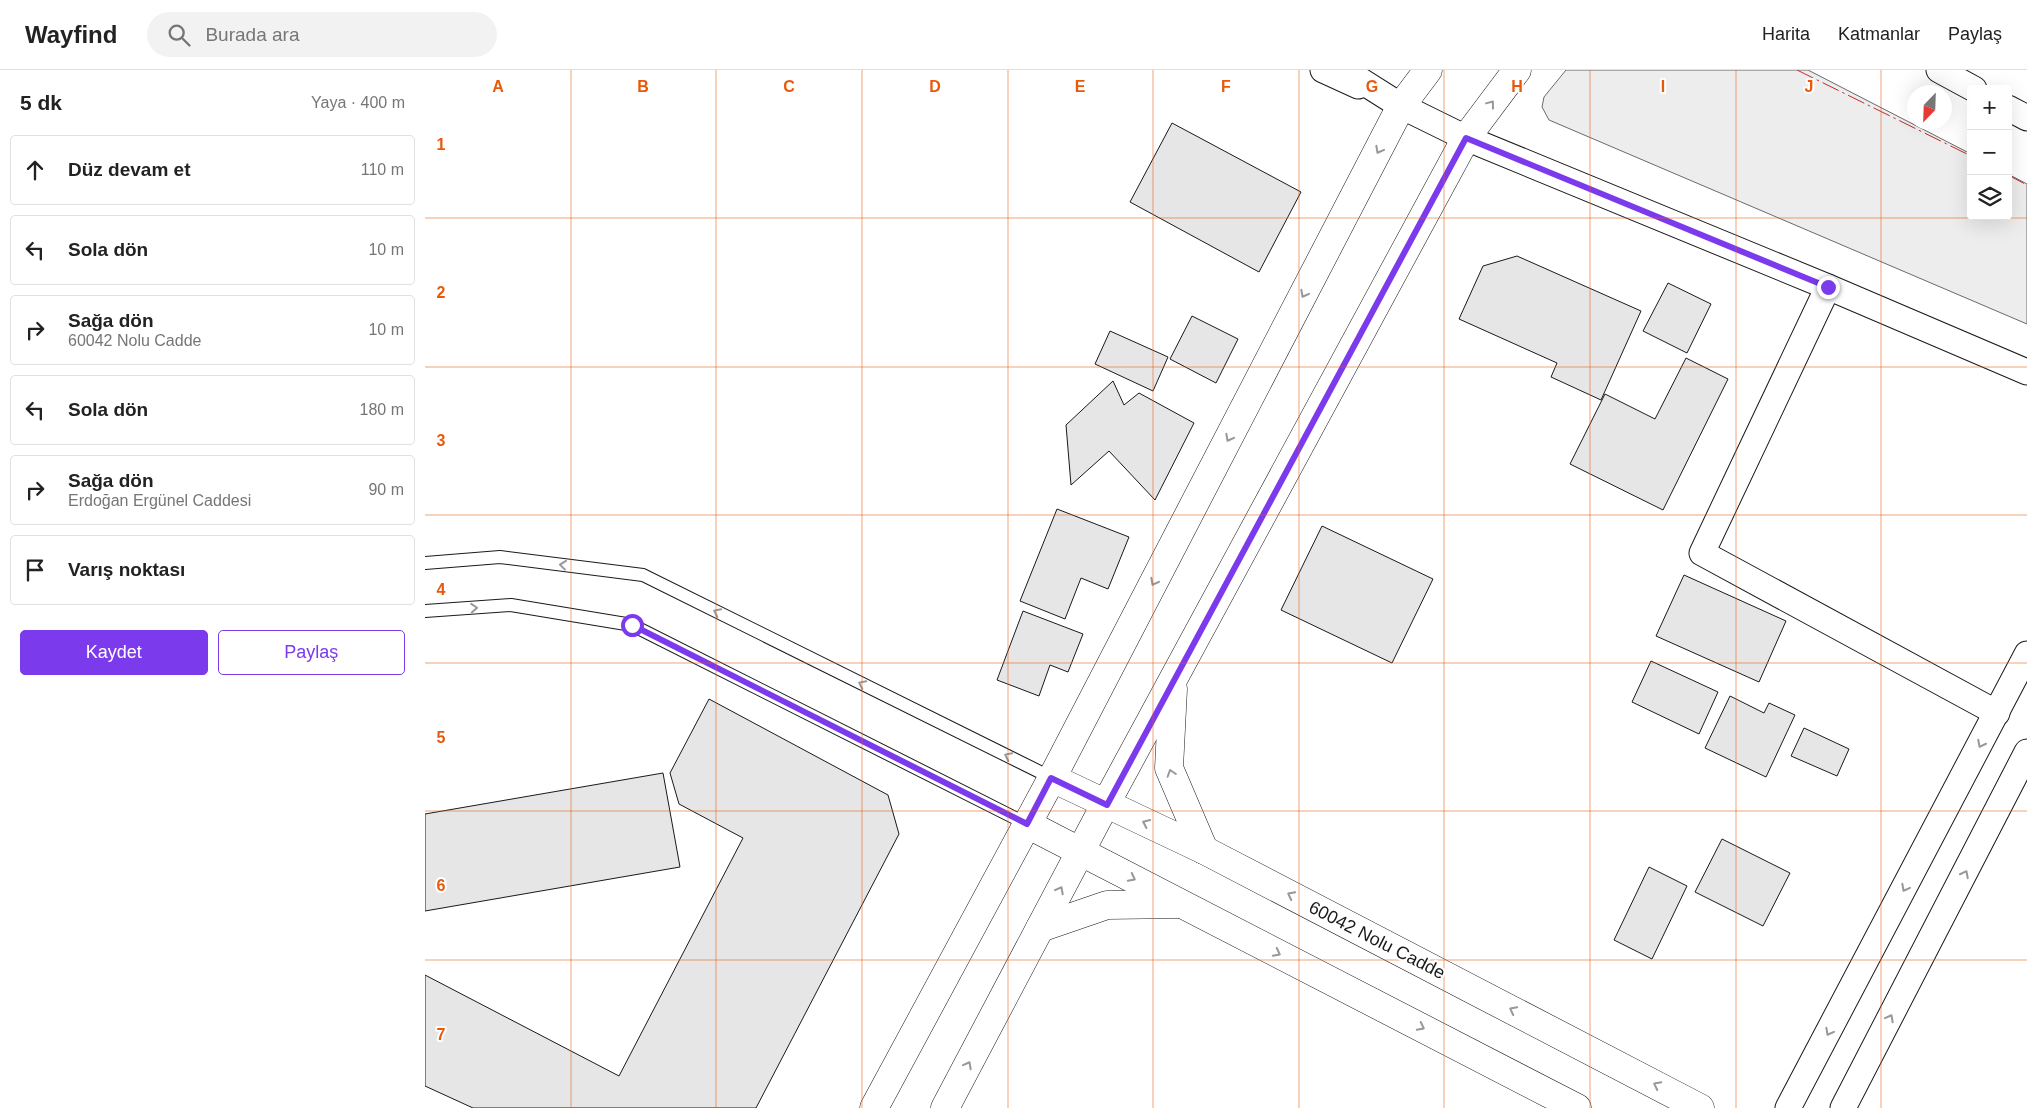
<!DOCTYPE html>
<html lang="tr">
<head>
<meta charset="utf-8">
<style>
  :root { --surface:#fff; --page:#f2f2f2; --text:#222; --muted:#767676; --line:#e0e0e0; --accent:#7c3aed }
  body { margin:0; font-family:Helvetica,sans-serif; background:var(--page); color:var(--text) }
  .controls { position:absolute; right:15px; top:15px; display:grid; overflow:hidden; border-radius:5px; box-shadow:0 5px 20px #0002 }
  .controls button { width:45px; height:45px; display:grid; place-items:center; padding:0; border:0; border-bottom:1px solid var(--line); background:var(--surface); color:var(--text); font:25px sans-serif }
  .compass { position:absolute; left:1482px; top:15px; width:45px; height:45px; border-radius:50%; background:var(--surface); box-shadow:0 5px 20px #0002; rotate:203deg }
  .stop { position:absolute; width:15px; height:15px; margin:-11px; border:4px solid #7c3aed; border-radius:50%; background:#fff }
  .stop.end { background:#7c3aed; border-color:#fff; box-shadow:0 1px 5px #0008 }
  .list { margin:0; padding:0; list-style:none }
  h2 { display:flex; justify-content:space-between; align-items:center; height:65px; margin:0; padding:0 20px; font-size:21px }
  h2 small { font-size:16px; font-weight:400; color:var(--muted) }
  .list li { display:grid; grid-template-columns:32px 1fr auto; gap:15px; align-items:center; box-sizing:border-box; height:70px; margin:0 10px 10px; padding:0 10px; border:1px solid var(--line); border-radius:5px }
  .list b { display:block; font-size:19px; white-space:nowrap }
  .list p { margin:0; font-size:16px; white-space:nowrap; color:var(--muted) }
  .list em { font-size:16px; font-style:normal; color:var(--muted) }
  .actions { display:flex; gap:10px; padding:15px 20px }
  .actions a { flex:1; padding:11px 0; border:1px solid var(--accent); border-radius:5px; text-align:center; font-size:18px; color:var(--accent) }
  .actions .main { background:var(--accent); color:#fff }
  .icon { flex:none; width:28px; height:28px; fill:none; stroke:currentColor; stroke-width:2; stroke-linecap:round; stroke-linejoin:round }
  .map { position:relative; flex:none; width:1602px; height:1038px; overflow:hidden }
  header { display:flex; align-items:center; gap:30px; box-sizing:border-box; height:70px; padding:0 25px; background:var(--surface); border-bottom:1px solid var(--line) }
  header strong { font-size:24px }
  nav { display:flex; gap:28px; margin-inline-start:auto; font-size:18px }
  .search { width:350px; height:45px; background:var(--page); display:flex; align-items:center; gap:12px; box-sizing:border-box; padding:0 18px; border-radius:28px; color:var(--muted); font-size:19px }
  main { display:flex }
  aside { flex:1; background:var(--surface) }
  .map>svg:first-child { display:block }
  .built { fill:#ededed; stroke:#6a6a6a }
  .building { fill:#e6e6e6; stroke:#1a1a1a }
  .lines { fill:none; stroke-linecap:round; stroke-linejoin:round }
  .lane-casing { stroke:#1a1a1a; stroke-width:14 }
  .street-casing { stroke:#1a1a1a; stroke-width:27 }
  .secondary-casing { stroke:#1a1a1a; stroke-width:29 }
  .lane { stroke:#fff; stroke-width:12 }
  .street { stroke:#fff; stroke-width:25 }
  .secondary { stroke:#fff; stroke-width:28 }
  .power { stroke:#c62828; stroke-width:1; stroke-dasharray:18 4 2.5 4; stroke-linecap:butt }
  .oneway { stroke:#989898 }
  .route { stroke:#7c3aed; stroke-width:6 }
  .grid { fill:none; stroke:#e8590c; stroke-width:1; stroke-opacity:0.55 }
  .labels { text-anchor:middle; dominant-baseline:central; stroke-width:4; stroke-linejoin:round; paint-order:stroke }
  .street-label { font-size:18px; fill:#1a1a1a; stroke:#fff }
  .grid-label { font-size:16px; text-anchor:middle; font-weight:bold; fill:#e8590c; stroke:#fff; stroke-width:4; stroke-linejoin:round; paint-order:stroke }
</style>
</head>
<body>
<header>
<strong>Wayfind</strong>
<div class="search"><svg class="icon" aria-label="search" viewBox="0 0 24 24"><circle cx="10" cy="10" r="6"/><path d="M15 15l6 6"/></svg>Burada ara</div>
<nav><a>Harita</a><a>Katmanlar</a><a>Paylaş</a></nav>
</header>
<main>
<aside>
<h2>5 dk<small>Yaya · 400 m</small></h2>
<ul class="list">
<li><svg class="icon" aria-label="ahead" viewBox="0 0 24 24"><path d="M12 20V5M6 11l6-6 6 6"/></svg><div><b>Düz devam et</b></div><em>110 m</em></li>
<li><svg class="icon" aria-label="left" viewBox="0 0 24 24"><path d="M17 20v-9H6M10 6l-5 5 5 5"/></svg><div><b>Sola dön</b></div><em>10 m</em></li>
<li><svg class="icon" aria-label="right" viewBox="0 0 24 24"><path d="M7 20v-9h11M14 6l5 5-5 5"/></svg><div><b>Sağa dön</b><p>60042 Nolu Cadde</p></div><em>10 m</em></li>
<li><svg class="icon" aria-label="left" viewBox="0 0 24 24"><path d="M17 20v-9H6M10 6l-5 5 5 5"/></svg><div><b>Sola dön</b></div><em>180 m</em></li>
<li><svg class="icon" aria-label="right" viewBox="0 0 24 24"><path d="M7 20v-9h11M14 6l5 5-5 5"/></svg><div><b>Sağa dön</b><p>Erdoğan Ergünel Caddesi</p></div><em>90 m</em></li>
<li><svg class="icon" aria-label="arrive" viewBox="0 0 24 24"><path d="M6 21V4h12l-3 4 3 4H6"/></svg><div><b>Varış noktası</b></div></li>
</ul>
<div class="actions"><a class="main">Kaydet</a><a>Paylaş</a></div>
</aside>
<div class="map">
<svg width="1602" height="1038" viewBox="0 0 1602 1038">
  <rect width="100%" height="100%" fill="#fff"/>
  <path class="built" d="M1141,0H1383L1546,84V146H1583V104L1602,114V254L1124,50L1117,37L1119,27Z"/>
  <g class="building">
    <path d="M747,53L876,122L834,202L705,132Z"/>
    <path d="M1092,186L1216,241L1176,330L1126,307L1132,293L1034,249L1058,196Z"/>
    <path d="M1243,213L1286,234L1262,283L1218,261Z"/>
    <path d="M767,246L813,269L791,313L745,289Z"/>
    <path d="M685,261L743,287L728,321L670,294Z"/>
    <path d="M1261,288L1303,309L1238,440L1145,394L1180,324L1230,349Z"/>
    <path d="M688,311L699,335L714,323L769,353L730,430L684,381L646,415L641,355Z"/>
    <path d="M632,439L704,467L683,519L656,508L640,549L595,531Z"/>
    <path d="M897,456L1008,509L967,593L856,540Z"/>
    <path d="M1259,505L1361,551L1334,612L1231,566Z"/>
    <path d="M598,541L658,564L643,602L625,595L614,626L572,610Z"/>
    <path d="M1226,591L1293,622L1274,664L1207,632Z"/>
    <path d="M1305,626L1339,643L1344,633L1370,645L1341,707L1280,678Z"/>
    <path d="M284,629L463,725L474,764L331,1038H48L0,1016V905L194,1006L318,768L254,734L245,703Z"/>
    <path d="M1379,658L1424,679L1412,706L1366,686Z"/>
    <path d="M238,703L255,797L0,841V744Z"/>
    <path d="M1297,769L1365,803L1338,856L1270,822Z"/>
    <path d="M1224,797L1262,816L1227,889L1189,870Z"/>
  </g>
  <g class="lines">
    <defs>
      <g id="lane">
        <path d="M0,493L75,487L218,505L627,708"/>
        <path d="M0,541L86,535L207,555L602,754"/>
      </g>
      <g id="street">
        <path d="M898,0L933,16"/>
        <path d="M919,0L976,36L1041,68L1403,217L1602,302"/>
        <path d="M1514,0L1549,19"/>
        <path d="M1583,38L1602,48"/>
        <path d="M1403,217L1277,483L1572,643"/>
        <path d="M1363,1038L1602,584"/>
        <path d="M1418,1038L1602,682"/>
      </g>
      <g id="secondary">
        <path d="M748,619L744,698L779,780"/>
        <path d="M627,708L779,780L1275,1038"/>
        <path d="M602,754L1152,1038"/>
        <path d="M615,858L682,835L755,834"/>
        <path d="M449,1038L627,708L976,36L1003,0"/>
        <path d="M520,1038L672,750L1041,68L1092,0"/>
      </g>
    </defs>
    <use href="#lane" class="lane-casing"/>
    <use href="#street" class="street-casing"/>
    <use href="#secondary" class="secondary-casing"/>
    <use href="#lane" class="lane"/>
    <use href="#street" class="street"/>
    <use href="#secondary" class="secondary"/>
    <g class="power">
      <path d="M1372,0L1546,86"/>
      <path d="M1583,105L1602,115"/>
    </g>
  </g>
  <defs><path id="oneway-chevron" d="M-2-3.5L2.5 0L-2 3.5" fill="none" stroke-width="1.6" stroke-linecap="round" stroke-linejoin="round" transform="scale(1.25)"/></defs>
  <g class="oneway">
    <use href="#oneway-chevron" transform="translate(1066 34) rotate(-53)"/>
    <use href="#oneway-chevron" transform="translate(954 80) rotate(118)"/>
    <use href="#oneway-chevron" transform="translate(879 224) rotate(118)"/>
    <use href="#oneway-chevron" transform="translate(804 368) rotate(118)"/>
    <use href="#oneway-chevron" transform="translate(138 495) rotate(-173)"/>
    <use href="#oneway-chevron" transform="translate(729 512) rotate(118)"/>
    <use href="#oneway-chevron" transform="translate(49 538) rotate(-4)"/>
    <use href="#oneway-chevron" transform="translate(292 542) rotate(-154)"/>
    <use href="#oneway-chevron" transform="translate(437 614) rotate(-154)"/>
    <use href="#oneway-chevron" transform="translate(1556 674) rotate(117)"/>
    <use href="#oneway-chevron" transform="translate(583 686) rotate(-154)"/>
    <use href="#oneway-chevron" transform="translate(746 703) rotate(-108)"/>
    <use href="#oneway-chevron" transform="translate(721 753) rotate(-155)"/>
    <use href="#oneway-chevron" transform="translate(1540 804) rotate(-63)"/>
    <use href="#oneway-chevron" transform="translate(707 808) rotate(27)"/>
    <use href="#oneway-chevron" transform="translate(1480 818) rotate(118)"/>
    <use href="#oneway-chevron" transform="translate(635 820) rotate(-62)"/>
    <use href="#oneway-chevron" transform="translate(866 825) rotate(-153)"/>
    <use href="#oneway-chevron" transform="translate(852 883) rotate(27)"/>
    <use href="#oneway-chevron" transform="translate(1088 940) rotate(-153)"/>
    <use href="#oneway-chevron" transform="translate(1465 948) rotate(-62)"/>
    <use href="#oneway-chevron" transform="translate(996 957) rotate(27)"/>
    <use href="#oneway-chevron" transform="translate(1404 962) rotate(118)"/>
    <use href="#oneway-chevron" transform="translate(543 995) rotate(-62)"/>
    <use href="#oneway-chevron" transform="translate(1232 1015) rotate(-153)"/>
  </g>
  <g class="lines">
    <path class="route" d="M207,555L602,754L626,708L682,735L1041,68L1403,217"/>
  </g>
  <path class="grid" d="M146,0V1038M291,0V1038M437,0V1038M583,0V1038M728,0V1038M874,0V1038M1019,0V1038M1165,0V1038M1311,0V1038M1456,0V1038M0,148H1602M0,297H1602M0,445H1602M0,593H1602M0,741H1602M0,890H1602"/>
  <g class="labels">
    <g class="street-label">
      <text transform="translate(952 870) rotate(27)">60042 Nolu Cadde</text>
    </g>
  </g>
  <g class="grid-label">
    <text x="73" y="22">A</text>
    <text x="218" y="22">B</text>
    <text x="364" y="22">C</text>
    <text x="510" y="22">D</text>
    <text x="655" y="22">E</text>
    <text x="801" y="22">F</text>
    <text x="947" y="22">G</text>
    <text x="1092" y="22">H</text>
    <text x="1238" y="22">I</text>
    <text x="1384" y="22">J</text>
    <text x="16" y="80">1</text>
    <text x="16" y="228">2</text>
    <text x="16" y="376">3</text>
    <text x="16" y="525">4</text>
    <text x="16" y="673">5</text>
    <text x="16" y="821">6</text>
    <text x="16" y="970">7</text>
  </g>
</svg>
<div class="controls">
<button>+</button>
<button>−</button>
<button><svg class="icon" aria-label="layers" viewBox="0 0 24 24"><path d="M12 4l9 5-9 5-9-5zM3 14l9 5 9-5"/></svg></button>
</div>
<svg class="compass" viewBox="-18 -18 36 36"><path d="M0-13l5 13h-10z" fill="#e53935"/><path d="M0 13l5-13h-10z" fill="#767676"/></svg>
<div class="stop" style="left:207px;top:555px"></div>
<div class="stop end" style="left:1403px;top:217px"></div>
</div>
</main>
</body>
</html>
